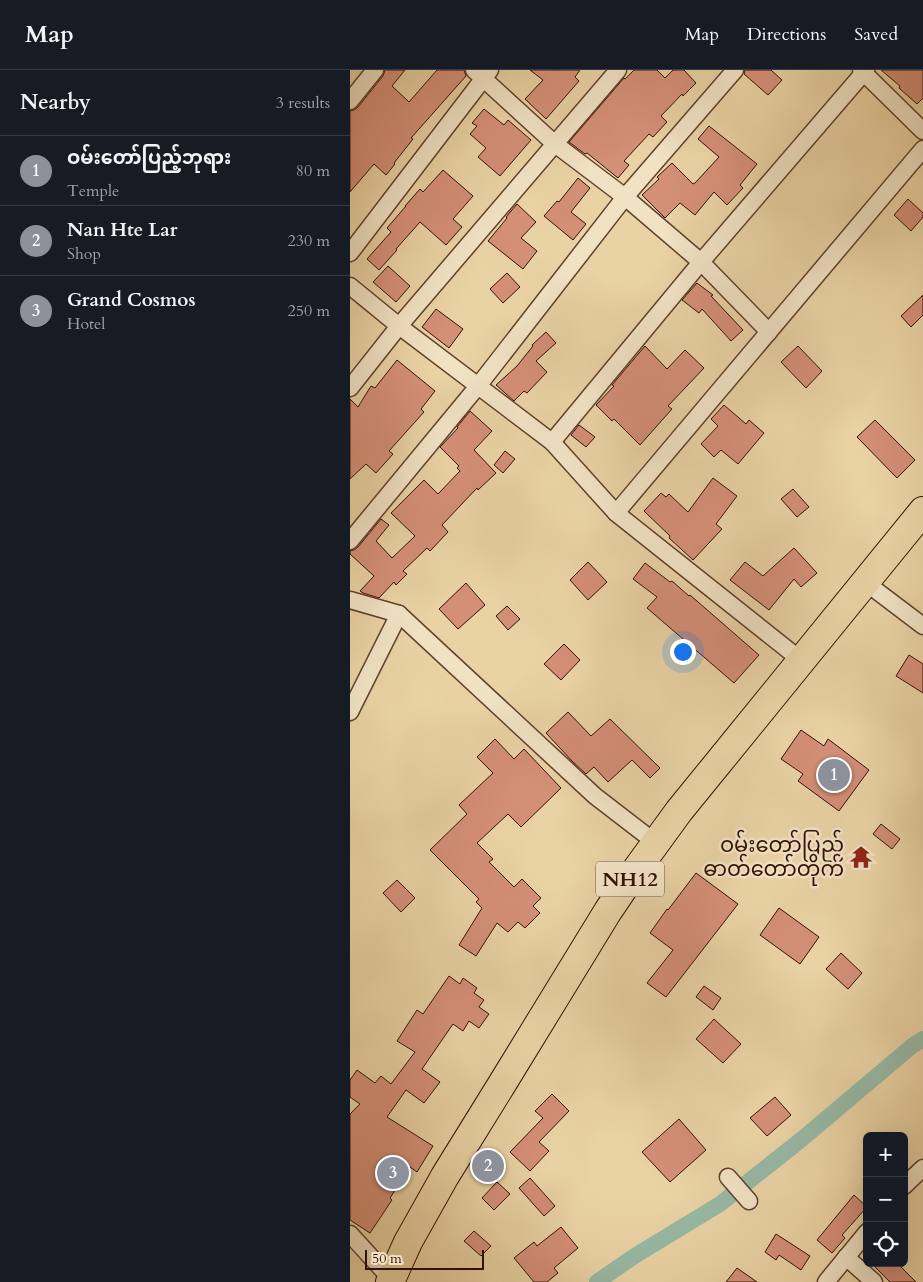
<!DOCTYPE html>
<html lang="en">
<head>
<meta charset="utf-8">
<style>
  :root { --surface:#171b24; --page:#20242c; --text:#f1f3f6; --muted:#9ea1a6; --line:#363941; --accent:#8c9099 }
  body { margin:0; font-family:Cardo,"Noto Sans Myanmar",serif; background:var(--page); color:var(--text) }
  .controls { position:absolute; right:15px; bottom:15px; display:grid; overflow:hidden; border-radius:8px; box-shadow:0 5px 20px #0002 }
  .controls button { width:45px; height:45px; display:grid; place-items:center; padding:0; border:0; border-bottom:1px solid var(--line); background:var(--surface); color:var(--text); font:25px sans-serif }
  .scale { position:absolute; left:15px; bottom:12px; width:119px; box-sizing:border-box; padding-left:5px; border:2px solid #331105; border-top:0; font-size:14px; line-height:18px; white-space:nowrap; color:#331105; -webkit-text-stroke:4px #f1e2c4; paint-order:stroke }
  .you { position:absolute; left:332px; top:581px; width:18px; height:18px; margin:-12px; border:4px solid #fff; border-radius:50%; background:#1a73e8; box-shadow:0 0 0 8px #1a73e833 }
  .badge { display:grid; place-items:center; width:32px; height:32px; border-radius:50%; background:var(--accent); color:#fff; font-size:16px; font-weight:700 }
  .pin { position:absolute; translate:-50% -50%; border:2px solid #fff; box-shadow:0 1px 5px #0006 }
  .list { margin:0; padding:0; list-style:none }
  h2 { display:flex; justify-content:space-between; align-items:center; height:65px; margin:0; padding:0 20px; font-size:21px }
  h2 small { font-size:16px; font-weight:400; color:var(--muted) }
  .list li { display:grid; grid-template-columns:32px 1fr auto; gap:15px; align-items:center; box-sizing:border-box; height:70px; padding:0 20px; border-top:1px solid var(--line) }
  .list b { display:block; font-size:19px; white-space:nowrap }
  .list p { margin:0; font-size:16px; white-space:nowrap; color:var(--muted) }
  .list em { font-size:16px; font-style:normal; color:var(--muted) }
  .icon { flex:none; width:28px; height:28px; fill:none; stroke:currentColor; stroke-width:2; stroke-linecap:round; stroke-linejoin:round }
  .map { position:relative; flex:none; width:573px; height:1212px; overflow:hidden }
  header { display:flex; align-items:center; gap:30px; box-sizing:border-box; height:70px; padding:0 25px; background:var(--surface); border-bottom:1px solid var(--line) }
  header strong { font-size:24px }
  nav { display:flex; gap:28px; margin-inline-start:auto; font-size:18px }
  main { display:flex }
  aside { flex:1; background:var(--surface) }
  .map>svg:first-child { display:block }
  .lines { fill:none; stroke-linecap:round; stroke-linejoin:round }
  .canal { stroke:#97b8a4; stroke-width:16 }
  .building { fill:#d48f77; stroke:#331105 }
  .minor-casing { stroke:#60412d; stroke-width:19 }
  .trunk-casing { stroke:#331105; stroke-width:30 }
  .minor { stroke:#f1e2c4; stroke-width:16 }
  .trunk { stroke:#e9d2a4; stroke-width:28 }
  .labels { text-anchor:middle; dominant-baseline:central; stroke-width:5; stroke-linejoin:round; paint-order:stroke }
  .shield { fill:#f1e2c4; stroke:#6c503e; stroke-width:1 }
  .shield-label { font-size:20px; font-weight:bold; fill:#331105 }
  .poi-label { font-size:21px; fill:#331105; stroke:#f1e2c4; text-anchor:end }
</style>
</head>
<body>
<header>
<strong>Map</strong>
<nav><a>Map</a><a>Directions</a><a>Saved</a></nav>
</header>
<main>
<aside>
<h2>Nearby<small>3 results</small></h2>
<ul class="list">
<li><span class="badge">1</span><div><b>ဝမ်းတော်ပြည့်ဘုရား</b><p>Temple</p></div><em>80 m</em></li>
<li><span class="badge">2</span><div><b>Nan Hte Lar</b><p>Shop</p></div><em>230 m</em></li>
<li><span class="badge">3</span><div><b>Grand Cosmos</b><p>Hotel</p></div><em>250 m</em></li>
</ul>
</aside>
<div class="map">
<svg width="573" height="1212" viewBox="0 0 573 1212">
  <rect width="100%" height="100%" fill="#e9d2a4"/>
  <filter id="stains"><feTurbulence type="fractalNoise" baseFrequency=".004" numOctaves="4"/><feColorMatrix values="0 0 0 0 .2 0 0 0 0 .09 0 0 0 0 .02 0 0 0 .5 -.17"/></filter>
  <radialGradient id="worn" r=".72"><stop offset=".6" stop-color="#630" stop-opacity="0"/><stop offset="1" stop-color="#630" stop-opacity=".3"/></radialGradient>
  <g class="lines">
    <path class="canal" d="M247,1212L283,1187L370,1134L452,1069L562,976L573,969"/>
  </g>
  <g class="building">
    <path d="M35,0H55L42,16L59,32L87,0H114L116,6L61,68L63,69L44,93L45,94L36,105L24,94L0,122V41L4,40L8,37L33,6Z"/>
    <path d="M180,0H230L225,7L229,11L196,49L175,29L193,10Z"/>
    <path d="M284,0H307L315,8L323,0H334L346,13L333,26L332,24L311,46L317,52L303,67L299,64L274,91L279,95L268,108L237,83L235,84L219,72L274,8L275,9Z"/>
    <path d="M395,0H421L432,10L418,25L394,4Z"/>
    <path d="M531,0H573V28L567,34L549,18L550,16Z"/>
    <path d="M134,39L154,55L158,50L181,70L150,106L128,87L136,78L120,64L127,56L122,53Z"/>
    <path d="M359,56L407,94L390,115L393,118L377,135L364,122L345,145L330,133L315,148L292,125L309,109L307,107L322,93L343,114L345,113L369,87L348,69Z"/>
    <path d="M93,100L123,126L103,149L112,157L96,175L70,152L46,179L47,180L29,200L17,189L41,162L37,158L56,136H55L70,119L73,122Z"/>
    <path d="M228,108L240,118L221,142L236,154L223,170L194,146L207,131L209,132Z"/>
    <path d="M558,129L573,143V147L561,161L544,145Z"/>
    <path d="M167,134L186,152L171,168L187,181L173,199L138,171L157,148L156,147Z"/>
    <path d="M38,196L60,216L46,232L23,212Z"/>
    <path d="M157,203L170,217L153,233L140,219Z"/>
    <path d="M347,213L363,225L361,226L393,260L381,271L352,239L349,243L332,230Z"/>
    <path d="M573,225V245L561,257L551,246Z"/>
    <path d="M86,239L113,259L99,278L72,257Z"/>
    <path d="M196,262L206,273L186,291L197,302L177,323L174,321L164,331L146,315L167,296L183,276L182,275Z"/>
    <path d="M295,276L317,299L335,280L354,298L318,336L322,339L290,375L264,349L262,351L246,335L264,316L262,315Z"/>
    <path d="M448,276L472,301L456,318L431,292Z"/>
    <path d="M47,290L85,321L71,339L74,342L39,381L43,384L26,403L16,394L0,409V329L8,337L21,316L25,318Z"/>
    <path d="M374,335L396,354L399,350L414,363L388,394L371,380L364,387L351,374L368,356L361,349Z"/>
    <path d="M120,341L142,361L124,380L146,403L128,420L127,418L92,455L98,462L80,481L77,478L53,501L57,504L46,515L44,512L29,528L13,523L10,521L24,506L0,484V481L4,480L8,477L31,449L39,455L26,471L42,488L65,466L41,443L74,410L88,424L110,401L107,398L109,396L90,377L108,358L107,357Z"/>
    <path d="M525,350L565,390L547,408L507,367Z"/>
    <path d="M229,355L245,367L236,377L221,365Z"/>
    <path d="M155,381L165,389L153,403L144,395Z"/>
    <path d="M363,408L387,426L366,454L372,459L343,490L319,468L320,466L294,441L311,423L316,427L319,424L338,442Z"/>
    <path d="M443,419L459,437L447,447L431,429Z"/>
    <path d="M444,478L467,503L451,517L444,509L419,540L380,510L395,492L413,506Z"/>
    <path d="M238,492L257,512L238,530L220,510Z"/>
    <path d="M295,493L320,512L322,511L339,526L340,525L409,585L384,613L297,538L307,527L283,509Z"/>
    <path d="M116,513L135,535L108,559L89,539Z"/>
    <path d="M157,536L170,549L158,560L146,546Z"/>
    <path d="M214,574L230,590L211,610L194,594Z"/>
    <path d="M559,585L573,594V623L546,606Z"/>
    <path d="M218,642L241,666L260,649L310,698L300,708L282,690L258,712L244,697L236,704L222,691L196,663Z"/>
    <path d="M451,660L474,676L478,669L519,700L489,741L448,711L453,704L431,689Z"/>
    <path d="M145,669L164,689L174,679L211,718L171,757L158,744L127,773L143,789L139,792L164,817L172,809L191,828L183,836L190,843L175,858L168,852L158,862L147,853L126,886L109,875L132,838L126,832L129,829L80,780L117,744L109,735L143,703L127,687Z"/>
    <path d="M531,754L550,769L542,779L523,764Z"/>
    <path d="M346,803L388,834L316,927L297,913L323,880L300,863L317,839L318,840Z"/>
    <path d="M47,810L65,828L51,842L33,823Z"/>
    <path d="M429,838L469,867L450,894L410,865Z"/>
    <path d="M491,883L512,903L498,919L476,899Z"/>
    <path d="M99,906L110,914L113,908L127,918L124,923L134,930L129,937L139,944L129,958L119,951L113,961L103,954L72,999L90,1012L74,1033L56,1020L37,1047L83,1076L67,1102L60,1097L40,1128L42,1130L20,1163L0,1150V1044L10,1034L0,1027V1010L7,1000L25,1013L31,1006L41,1014L65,982L47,971L67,940L73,944Z"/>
    <path d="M354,916L371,928L363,940L346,927Z"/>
    <path d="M364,949L391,974L373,993L346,969Z"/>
    <path d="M202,1024L219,1041L189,1072L199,1081L180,1101L160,1082L193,1048L185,1041Z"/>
    <path d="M425,1027L441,1045L417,1066L400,1048Z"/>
    <path d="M329,1049L356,1080L320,1112L292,1082Z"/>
    <path d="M180,1108L205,1136L194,1146L169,1118Z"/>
    <path d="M147,1112L160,1124L144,1140L132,1128Z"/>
    <path d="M504,1125L517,1137L492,1165L495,1168L482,1183L467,1170Z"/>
    <path d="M211,1157L228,1178L204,1198L208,1203L197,1212H184L164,1188L184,1172L187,1176Z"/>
    <path d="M124,1161L141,1176L131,1186L114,1171Z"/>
    <path d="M426,1164L460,1186L451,1200L429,1185L426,1190L415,1182Z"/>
    <path d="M521,1193H547L566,1212H540Z"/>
    <path d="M387,1198L407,1212H376Z"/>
  </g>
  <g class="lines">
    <defs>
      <g id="minor">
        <path d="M124,0L205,74L275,127L351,192L419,262"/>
        <path d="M511,0L573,61"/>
        <path d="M0,31L25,0"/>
        <path d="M0,183L140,0"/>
        <path d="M0,216L49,256L202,372L266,443L452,591"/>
        <path d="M0,318L49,256L268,0"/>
        <path d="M202,372L351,192L516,0"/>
        <path d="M266,443L573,79"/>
        <path d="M0,471L128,316L275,127L385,0"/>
        <path d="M515,512L573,556"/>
        <path d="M0,530L49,544L245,726L306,773"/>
        <path d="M0,642L49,544"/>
        <path d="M378,1107L399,1131"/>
        <path d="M554,1116L573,1098"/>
        <path d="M0,1164L41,1209"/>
        <path d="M496,1187L524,1212"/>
        <path d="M476,1212L517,1162"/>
      </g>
      <path id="trunk" d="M40,1212L58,1172L95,1106L152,1014L258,841L281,807L329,741L364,698L573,441"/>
    </defs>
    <use href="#minor" class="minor-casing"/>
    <use href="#trunk" class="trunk-casing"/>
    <use href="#minor" class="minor"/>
    <use href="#trunk" class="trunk"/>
  </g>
  <defs>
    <symbol id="temple-bare" viewBox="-9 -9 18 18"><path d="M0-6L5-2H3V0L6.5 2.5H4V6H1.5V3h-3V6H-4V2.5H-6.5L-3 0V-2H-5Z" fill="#8f2418" stroke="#f1e2c4" stroke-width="2.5" paint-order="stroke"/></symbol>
  </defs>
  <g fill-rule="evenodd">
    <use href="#temple-bare" x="495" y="771" width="32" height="32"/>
  </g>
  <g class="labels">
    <rect class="shield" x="246" y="791.5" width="68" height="35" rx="4"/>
    <g class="shield-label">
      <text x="280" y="809">NH12</text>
    </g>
    <g class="poi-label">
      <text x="494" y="775">ဝမ်းတော်ပြည့်<tspan x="494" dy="24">ဓာတ်တော်တိုက်</tspan></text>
    </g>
  </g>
  <rect width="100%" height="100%" filter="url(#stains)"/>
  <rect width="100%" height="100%" fill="url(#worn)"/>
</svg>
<div class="controls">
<button>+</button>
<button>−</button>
<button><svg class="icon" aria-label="locate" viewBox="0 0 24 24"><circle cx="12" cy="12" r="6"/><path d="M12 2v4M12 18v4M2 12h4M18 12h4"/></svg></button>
</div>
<div class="scale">50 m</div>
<div class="you"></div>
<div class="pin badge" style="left:484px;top:705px">1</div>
<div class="pin badge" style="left:138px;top:1096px">2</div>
<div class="pin badge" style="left:43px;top:1103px">3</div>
</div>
</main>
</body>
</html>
